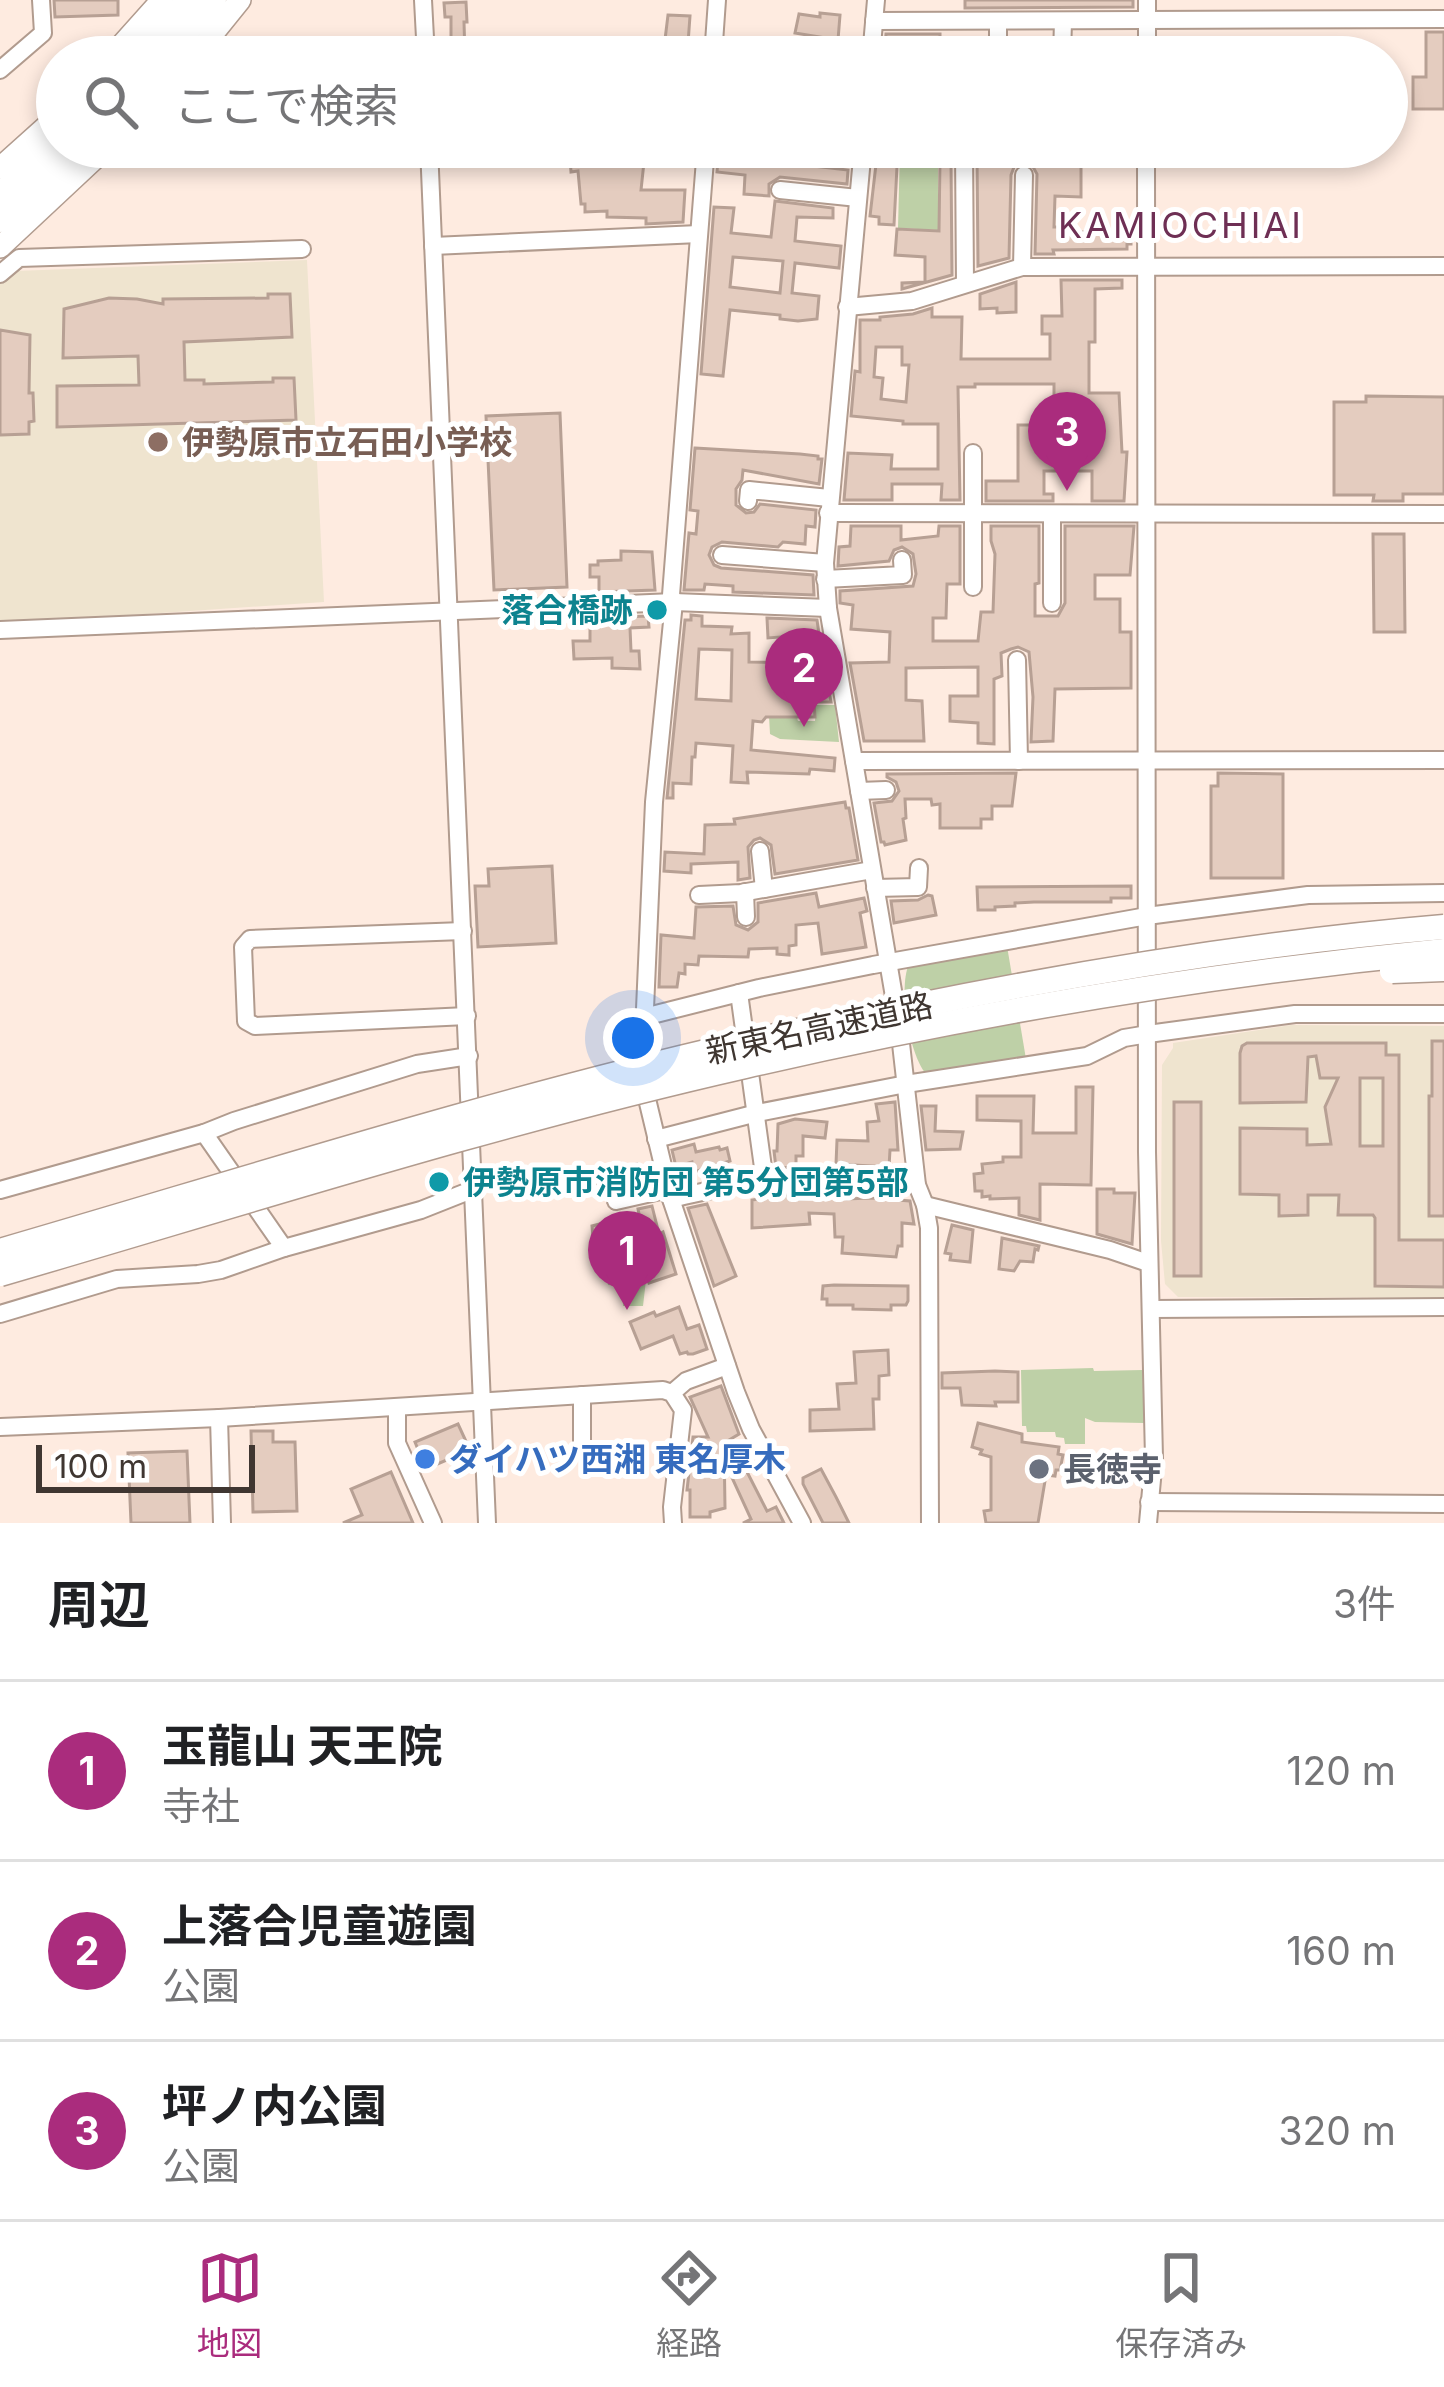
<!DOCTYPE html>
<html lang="ja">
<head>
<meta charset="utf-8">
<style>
  :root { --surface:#fff; --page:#f2f2f2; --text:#202124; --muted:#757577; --line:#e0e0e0; --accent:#aa2c7d }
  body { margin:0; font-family:Inter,"Noto Sans JP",sans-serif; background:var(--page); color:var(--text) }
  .scale { position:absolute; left:36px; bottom:30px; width:219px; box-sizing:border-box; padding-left:12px; border:6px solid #3f3631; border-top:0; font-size:33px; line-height:42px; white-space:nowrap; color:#3f3631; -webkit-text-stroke:9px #fff; paint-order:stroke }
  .you { position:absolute; left:633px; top:1038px; width:42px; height:42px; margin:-30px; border:9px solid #fff; border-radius:50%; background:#1a73e8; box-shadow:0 0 0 18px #1a73e833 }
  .badge { display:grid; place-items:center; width:78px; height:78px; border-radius:50%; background:var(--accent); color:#fff; font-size:39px; font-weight:700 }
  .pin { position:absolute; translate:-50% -99px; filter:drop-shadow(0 3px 6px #0008) }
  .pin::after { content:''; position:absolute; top:63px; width:42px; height:36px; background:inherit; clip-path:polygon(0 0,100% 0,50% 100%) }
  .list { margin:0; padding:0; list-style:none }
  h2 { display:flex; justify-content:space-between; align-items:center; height:156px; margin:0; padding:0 48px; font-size:51px }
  h2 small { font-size:39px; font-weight:400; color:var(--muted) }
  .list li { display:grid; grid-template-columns:78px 1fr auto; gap:36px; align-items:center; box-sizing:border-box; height:180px; padding:0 48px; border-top:3px solid var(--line) }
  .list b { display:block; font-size:45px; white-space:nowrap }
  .list p { margin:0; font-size:39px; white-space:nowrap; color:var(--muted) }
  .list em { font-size:39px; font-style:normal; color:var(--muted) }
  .icon { flex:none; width:66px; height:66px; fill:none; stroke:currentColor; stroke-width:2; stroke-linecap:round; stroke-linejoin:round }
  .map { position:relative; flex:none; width:1444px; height:1523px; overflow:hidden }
  .search { position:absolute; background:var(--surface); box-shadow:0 6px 18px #0003; left:36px; right:36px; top:36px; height:132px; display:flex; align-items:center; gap:30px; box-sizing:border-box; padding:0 42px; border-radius:66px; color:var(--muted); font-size:45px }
  .sheet { height:696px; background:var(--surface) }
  nav { display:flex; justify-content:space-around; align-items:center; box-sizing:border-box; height:168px; border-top:3px solid var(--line); background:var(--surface); font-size:33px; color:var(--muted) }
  nav a { display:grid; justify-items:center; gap:6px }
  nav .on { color:var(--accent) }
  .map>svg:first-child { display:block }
  .education { fill:#efe4cf }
  .green { fill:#bed0a7 }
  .building { fill:#e4ccbf; stroke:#b7a094; stroke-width:3; fill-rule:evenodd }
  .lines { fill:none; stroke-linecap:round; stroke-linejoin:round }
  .minor-casing { stroke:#b19b8e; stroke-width:20 }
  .major-casing { stroke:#b19b8e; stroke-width:24 }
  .highway-casing { stroke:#b19b8e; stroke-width:27 }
  .minor { stroke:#fff; stroke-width:16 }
  .major { stroke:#fff; stroke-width:21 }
  .highway { stroke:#fff; stroke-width:24 }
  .highway-bridge-casing { stroke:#b19b8e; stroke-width:27; stroke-linecap:butt }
  .highway-bridge { stroke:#fff; stroke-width:24 }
  .education-dot { fill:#8d6e63; stroke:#fff; stroke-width:4.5 }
  .culture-dot { fill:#0f9aa8; stroke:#fff; stroke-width:4.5 }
  .shop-dot { fill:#3f7fe0; stroke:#fff; stroke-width:4.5 }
  .worship-dot { fill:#6b7280; stroke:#fff; stroke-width:4.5 }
  .labels { text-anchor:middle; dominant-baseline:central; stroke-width:10; stroke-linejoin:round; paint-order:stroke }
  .education-label { font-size:33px; font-weight:bold; fill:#785e54; stroke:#fff; text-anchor:start }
  .culture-label { font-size:33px; font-weight:bold; fill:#0d838f; stroke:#fff; text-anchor:end }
  .street-label { font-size:33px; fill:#3f3631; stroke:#fff }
  .shop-label { font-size:33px; font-weight:bold; fill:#366cbe; stroke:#fff; text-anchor:start }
  .worship-label { font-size:33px; font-weight:bold; fill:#5b616d; stroke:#fff; text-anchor:start }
  .neighbourhood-label { font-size:36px; letter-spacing:3px; fill:#6e2f54; stroke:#fff }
</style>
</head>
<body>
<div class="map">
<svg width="1444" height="1523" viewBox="0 0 1444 1523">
  <rect width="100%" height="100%" fill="#feebe0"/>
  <g class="education">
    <path d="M307,260L324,602L0,624V283L15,271Z"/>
    <path d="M1291,1025L1444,1026V1298L1178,1297L1165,1284L1161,1241L1162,1065L1173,1048V1043Z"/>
  </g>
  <g class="green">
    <path d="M900,147H938V230L898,228Z"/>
    <path d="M779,703V718H797L798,721H815L816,705H835L839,742L780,739L770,734L769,716Z"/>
    <path d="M1007,946L1026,1059L926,1074C909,1054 898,988 909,964Z"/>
    <path d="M633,1243L634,1250H639L640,1279L646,1280L643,1306H623L622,1286L608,1285L604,1244Z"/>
    <path d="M1093,1368L1094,1371L1143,1370L1144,1423L1095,1422L1085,1418V1444H1065L1064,1438L1056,1437L1055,1432H1027L1026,1426H1022L1021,1370Z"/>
  </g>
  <g class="building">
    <path d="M54,0H118V15L55,17Z"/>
    <path d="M965,0H1133V7L965,8Z"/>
    <path d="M466,2L467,22H464L465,57H444V43H451V17H445L444,3Z"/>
    <path d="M820,13L840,15L838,40L795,33L799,14L820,17Z"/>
    <path d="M668,15L690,16L687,57L663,56Z"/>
    <path d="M1426,32H1444V109H1413V77H1426Z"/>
    <path d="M886,34H940V57H891V48H885Z"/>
    <path d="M681,147V161L644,162L641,190H685L683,222L646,224V218L607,217V211L585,212V204H581L578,171L571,172L570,158L633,156V148Z"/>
    <path d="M719,147H791L790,157L796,164L848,170L847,184L780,177L769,184V196L744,194L745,175L717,172Z"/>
    <path d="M878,147H898L894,225L879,224V217L870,216Z"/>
    <path d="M1126,147V166H1081V197L1055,196L1054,227H1073V232H1131V244H1127V249L1053,250L1054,254H1035L1037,174L1032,165L1023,162L1014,167L1011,175L1009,258L978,266L977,154L1002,153L1003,148Z"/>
    <path d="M940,160L951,161L952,275L902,289V283L925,282V257L895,255L897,229L939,231Z"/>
    <path d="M775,201L833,208V218L797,217L795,241L841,246L839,268L795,263L792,293L819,296L817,319L798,321L780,319V315L730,310L723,376L701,374L714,207L734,208L731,233L771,237ZM733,257L783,261L780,293L730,287Z"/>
    <path d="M1061,280H1122V288L1095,289V342H1089V393H1119L1122,452H1127L1124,501H1092V471H1044V494H1053V501H986V481H1018V425H1034V416H1054V384H975V387H958L960,500H941L942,484H892V500H844L848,453L892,455L891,469H938V424H903V421L851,416L855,371L860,372V320H880V317L913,314L932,308V317H962L961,359H1050V334H1042V316H1062ZM876,347H902V365H909L906,402L881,399L883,378L874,377Z"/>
    <path d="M1016,282V312L997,313V308L980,309V294Z"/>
    <path d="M268,294H290L292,337L184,342L185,380H204V384L273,382V378H294L296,420L57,427V386L139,385L138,356L63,358L64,309L109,298L137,299L163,304V299L268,298Z"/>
    <path d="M0,330L30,335L29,393H33L34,421L29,422V434L0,435Z"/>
    <path d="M1366,396L1444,397V494H1403V501H1373L1374,495H1334V402H1366Z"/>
    <path d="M560,413L567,587L494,590L486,416Z"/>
    <path d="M695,448L800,454L818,456V459H822L819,484L743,470L742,480L736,489V505L746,513L754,512L760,504L816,510L815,527L806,526L805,544L783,542L778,547L722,542L712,547L709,555L714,565L721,568L813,575L814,595L733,592V586L705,584L704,590H684L689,533L696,534L698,511L690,510Z"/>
    <path d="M851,526H901V540L938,536L939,526H960V584H947L946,618H933V641H978L981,612H993L995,554L991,541V526H1039V583L1035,584V616H1058L1065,603V526H1134L1130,575H1095V599H1120V632H1131V688L1055,689L1053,741L1031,742L1033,697L1029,652L1018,647L1011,649L1001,653L1002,676L994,679V744L978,743V723L950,721V696H978V667L906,668V700L922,701L924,741H864L850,663L889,662L890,632L851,629L853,605L840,603V591L913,586L916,574L913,554L902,547L894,550L889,561L838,566L839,547L850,546Z"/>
    <path d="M1373,534H1404L1405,632H1374Z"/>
    <path d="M621,551L652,552L655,590L599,592V577H590V565H598V561L621,560Z"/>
    <path d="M691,615L702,616V626L732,627L731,634L749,633V662L824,663L831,702H814L815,717H766L762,722L753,721L751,750L835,758L834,771L810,769L809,774L747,772L748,783L731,782L733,746L696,743L695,757H692L691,784L673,783V798H667L685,620H691ZM699,649L732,650L731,701L696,699Z"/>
    <path d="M648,616L649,627L630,628L631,651H639L640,669L612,668V658L574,659L573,641H590V618Z"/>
    <path d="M767,618L817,620L819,634L768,638Z"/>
    <path d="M1016,773L1012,806H992V819H981V828H940V804L932,805L931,799H905L906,818L903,819L906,840L885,845L884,842H881L874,803L892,801L899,791L896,782L887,777V774Z"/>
    <path d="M1218,773L1283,774V878H1211V786H1218Z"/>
    <path d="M845,802L846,808H849L858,860L775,874L771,845L760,838L754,840L748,847L750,878L738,880V862L691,864V873L664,871L665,852L704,854L705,825L735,824L734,819Z"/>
    <path d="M552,866L556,943L478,947L475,886H489L488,869Z"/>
    <path d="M1131,886V898H1111V902H1034L1015,903V906L995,907V910H978L977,887Z"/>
    <path d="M816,893L819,907L864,898L867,911L860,913L866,947L822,954L818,923L796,925V945L789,946V955L777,954V948L749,949L748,957L699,956L698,965L685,964V974L679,973L677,987H659L661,935L694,938L696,907L733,906L736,925L748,930L758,922V903Z"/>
    <path d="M928,895L932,896L936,915L894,923L891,901L918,900Z"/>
    <path d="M1432,1041H1444V1216H1429V1096H1432Z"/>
    <path d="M1386,1043V1055H1399V1240H1444V1287L1375,1286V1218L1373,1215H1338L1339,1195H1308V1215L1279,1216V1195L1240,1194V1128L1307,1129V1145L1331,1144L1325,1107L1338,1078H1320L1316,1056L1308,1057L1306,1102L1240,1103V1053L1242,1046L1247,1043ZM1360,1078H1383V1146H1360Z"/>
    <path d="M1076,1087H1093L1091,1185L1040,1184V1220L1019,1215V1198L990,1199V1196L982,1197V1191H975L974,1174L983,1173L982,1164L1003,1162V1157H1021V1121L977,1120V1096H1034L1033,1133H1076Z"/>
    <path d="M895,1102L898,1150H890L889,1167L836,1164L837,1140L868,1141L867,1122L879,1121L876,1104Z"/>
    <rect x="1174" y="1102" width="27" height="174"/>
    <path d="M921,1106H936L935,1131L963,1132L960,1149L926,1150Z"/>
    <path d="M795,1119L827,1122L825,1138L803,1136V1156H796V1167L776,1168L774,1151H777L778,1124Z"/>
    <path d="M694,1144L696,1152L719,1147L720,1150L727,1148L730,1161L694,1172L692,1162L676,1167L672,1150Z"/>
    <path d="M637,1164L642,1181L598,1195L594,1174Z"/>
    <path d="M1097,1189H1114V1193H1135L1132,1244L1097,1234Z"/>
    <path d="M814,1193H832V1196H847V1199L870,1198L910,1201L914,1224L902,1223V1246H898L896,1257L842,1253L843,1237H835L834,1214L809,1213L810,1224L752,1228V1200L791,1194L792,1200L813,1198Z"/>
    <path d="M707,1204L736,1276L714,1286L688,1208Z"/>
    <path d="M652,1206L659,1234L663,1232L676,1274L649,1283L645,1269L650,1268L638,1231L593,1238L592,1226L639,1214L638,1209Z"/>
    <path d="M952,1225L973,1230L970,1262L950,1260L951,1254L945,1253Z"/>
    <path d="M1002,1238L1039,1246L1038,1250L1035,1249L1033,1262L1020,1261L1014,1271L999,1269Z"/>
    <path d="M834,1285L908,1286V1301L906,1305H891V1310L853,1309V1305H827V1299H822L823,1286Z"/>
    <path d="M679,1307L687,1329L699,1325L707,1349L693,1354H688L687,1352L680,1354L673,1336L641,1349L630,1322L654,1312L656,1316Z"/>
    <path d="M888,1350L889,1375L879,1376V1399H873L874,1429L810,1431V1410L839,1409L837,1384L856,1383L854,1352Z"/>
    <path d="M995,1371L1018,1372V1402H995L996,1406L962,1405L960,1388H942V1373Z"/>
    <path d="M721,1386L739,1434L724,1443L725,1508L710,1512V1517H690V1490H687L693,1437H708L690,1397Z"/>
    <path d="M978,1423L1022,1434V1442L1059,1447L1058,1454L1063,1455L1060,1470H1056L1055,1476L1046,1475L1038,1523H986L984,1511L991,1510V1457L980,1454L982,1450L972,1447Z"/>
    <path d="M458,1424L470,1450L426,1469L415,1442Z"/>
    <path d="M251,1431H273V1442H295L297,1511L253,1512Z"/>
    <path d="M187,1451L190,1523H131L128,1453Z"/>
    <path d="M742,1462L767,1511L776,1507L784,1523H743L751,1519L728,1469Z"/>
    <path d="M821,1469L836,1497L849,1523H823L803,1484V1478Z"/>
    <path d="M391,1472L413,1523H343L362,1515L351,1489Z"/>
  </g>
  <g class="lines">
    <defs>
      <g id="minor">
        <path d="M423,0L426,57"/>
        <path d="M874,21L1444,19"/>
        <path d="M998,21V57"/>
        <path d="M713,57L717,0"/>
        <path d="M871,57L876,0"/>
        <path d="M1062,57L1063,21"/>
        <path d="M1147,57V0"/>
        <path d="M0,70L43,33L41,0"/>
        <path d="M429,147L487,1523"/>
        <path d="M706,147L671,595L674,602L654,802L642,1078L671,1199L736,1392L751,1429L802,1523"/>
        <path d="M863,147L825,563L828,608L899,1026L917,1185L925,1205L929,1228L930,1523"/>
        <path d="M1146,147L1147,1152L1154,1458L1148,1523"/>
        <path d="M943,148H964L965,284"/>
        <path d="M802,153L862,159"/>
        <path d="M780,190L858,198"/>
        <path d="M433,246L699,234"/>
        <path d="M1022,267L1024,175"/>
        <path d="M0,274L19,258L302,249"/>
        <path d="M847,307L912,301L1022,267L1444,266"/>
        <path d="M973,453V587"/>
        <path d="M748,501L749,490L829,498"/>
        <path d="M828,513L1444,514"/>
        <path d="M722,555L825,563"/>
        <path d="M825,579L903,575L902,560"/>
        <path d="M1052,603V514"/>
        <path d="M0,630L674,602L828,608"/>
        <path d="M1017,660L1019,761"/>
        <path d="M854,761L1444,760"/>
        <path d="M859,791L886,790"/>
        <path d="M760,851L764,889"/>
        <path d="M875,888L918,887L919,868"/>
        <path d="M745,892L746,917"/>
        <path d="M699,895L741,893L872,870"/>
        <path d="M463,931L250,939L243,947L246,1021L255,1026L467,1016"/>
        <path d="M739,993L765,1182"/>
        <path d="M644,1017L759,988L873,965L1147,916L1308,895L1444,893"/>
        <path d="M204,1133L284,1248"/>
        <path d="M656,1139L757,1113L906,1084L1087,1056L1124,1038L1148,1034L1295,1014H1444"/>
        <path d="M0,1190L204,1133L234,1121L417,1064L469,1056"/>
        <path d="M671,1199C702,1192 733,1184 765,1182C816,1177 866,1182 917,1185"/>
        <path d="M616,1201L669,1189"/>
        <path d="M925,1205L1110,1250L1148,1263"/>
        <path d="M1151,1309L1444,1307"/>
        <path d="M0,1314L117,1279L198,1274L221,1270L284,1248L421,1210L474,1189"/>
        <path d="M672,1393L686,1381L727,1366"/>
        <path d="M397,1407V1443L433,1523"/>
        <path d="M219,1418L222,1523"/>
        <path d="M0,1427L219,1418L663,1390L672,1393L683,1410L672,1507L673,1523"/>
        <path d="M582,1450V1395"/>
        <path d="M1149,1502L1444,1504"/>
      </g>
      <g id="major">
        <path d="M111,57L162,0"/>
        <path d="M194,57L240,0"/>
        <path d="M0,168L57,117"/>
        <path d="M0,247L107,147"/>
      </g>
      <g id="highway">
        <path d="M139,57L188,0"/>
        <path d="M165,57L214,0"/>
        <path d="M0,195L57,141"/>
        <path d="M0,220L79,147"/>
      </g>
    </defs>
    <use href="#minor" class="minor-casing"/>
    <use href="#major" class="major-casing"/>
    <use href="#highway" class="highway-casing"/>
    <use href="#minor" class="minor"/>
    <use href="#major" class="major"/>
    <use href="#highway" class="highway"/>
    <defs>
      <g id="highway-bridge">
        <path d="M1392,971L1444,969"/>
        <path d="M0,1251C244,1180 488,1102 736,1045C969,991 1206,947 1444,927"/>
        <path d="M0,1274C247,1202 494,1123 745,1066C975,1013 1209,974 1444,951"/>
      </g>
    </defs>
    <use href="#highway-bridge" class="highway-bridge-casing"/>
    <use href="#highway-bridge" class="highway-bridge"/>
  </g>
  <circle class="education-dot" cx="158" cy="442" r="12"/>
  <g class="culture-dot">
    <circle cx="657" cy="610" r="12"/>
    <circle cx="439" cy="1182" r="12"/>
  </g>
  <circle class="shop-dot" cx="425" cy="1459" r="12"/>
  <circle class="worship-dot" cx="1039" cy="1469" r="12"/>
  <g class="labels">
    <g class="education-label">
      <text x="182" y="442">伊勢原市立石田小学校</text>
    </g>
    <g class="culture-label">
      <text x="633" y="610">落合橋跡</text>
      <text x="463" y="1182" text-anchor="start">伊勢原市消防団 第5分団第5部</text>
    </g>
    <g class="street-label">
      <text transform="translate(819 1028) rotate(-12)">新東名高速道路</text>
    </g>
    <g class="shop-label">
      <text x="449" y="1459">ダイハツ西湘 東名厚木</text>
    </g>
    <g class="worship-label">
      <text x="1063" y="1469">長徳寺</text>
    </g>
    <g class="neighbourhood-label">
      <text x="1181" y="225">KAMIOCHIAI</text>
    </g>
  </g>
</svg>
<div class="scale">100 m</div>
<div class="you"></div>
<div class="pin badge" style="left:627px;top:1310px">1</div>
<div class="pin badge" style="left:804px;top:727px">2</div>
<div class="pin badge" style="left:1067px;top:491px">3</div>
<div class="search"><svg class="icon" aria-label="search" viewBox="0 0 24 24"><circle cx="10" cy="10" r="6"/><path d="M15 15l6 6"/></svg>ここで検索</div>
</div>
<section class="sheet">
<h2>周辺<small>3件</small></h2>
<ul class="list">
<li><span class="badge">1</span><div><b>玉龍山 天王院</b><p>寺社</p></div><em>120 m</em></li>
<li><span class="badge">2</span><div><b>上落合児童遊園</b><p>公園</p></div><em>160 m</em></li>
<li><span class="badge">3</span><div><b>坪ノ内公園</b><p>公園</p></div><em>320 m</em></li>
</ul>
</section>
<nav>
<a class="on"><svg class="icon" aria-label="map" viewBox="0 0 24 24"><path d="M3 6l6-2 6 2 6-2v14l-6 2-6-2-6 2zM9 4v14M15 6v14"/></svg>地図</a>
<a><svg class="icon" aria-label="directions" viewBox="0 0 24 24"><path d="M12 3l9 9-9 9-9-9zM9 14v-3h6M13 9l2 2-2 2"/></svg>経路</a>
<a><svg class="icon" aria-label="saved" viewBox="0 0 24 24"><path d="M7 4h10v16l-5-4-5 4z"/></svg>保存済み</a>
</nav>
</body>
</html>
